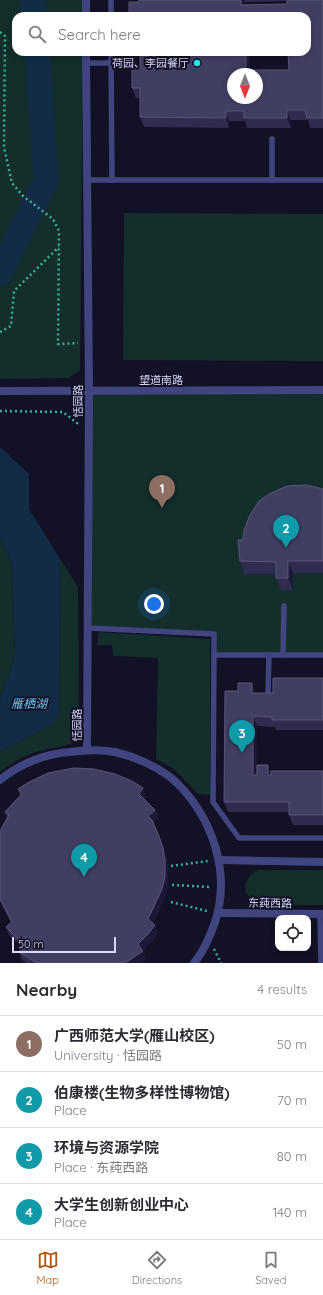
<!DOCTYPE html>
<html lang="en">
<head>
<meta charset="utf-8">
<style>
  :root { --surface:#fff; --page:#f2f2f3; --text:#2b2b33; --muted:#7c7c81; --line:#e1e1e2; --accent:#b45309 }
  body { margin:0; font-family:Quicksand,"Noto Sans SC",sans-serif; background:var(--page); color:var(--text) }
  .controls { position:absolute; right:12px; bottom:12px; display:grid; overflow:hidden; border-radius:8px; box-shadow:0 2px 6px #0003 }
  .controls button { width:36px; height:36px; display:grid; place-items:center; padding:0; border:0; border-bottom:1px solid var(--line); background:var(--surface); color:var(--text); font:20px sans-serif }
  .compass { position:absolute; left:227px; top:68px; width:36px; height:36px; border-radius:50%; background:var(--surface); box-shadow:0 2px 6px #0003; rotate:180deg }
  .scale { position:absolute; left:12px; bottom:10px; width:104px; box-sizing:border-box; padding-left:4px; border:2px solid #d8d8fc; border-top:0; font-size:11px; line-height:14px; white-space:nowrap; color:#d8d8fc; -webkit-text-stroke:3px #121125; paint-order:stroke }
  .you { position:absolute; left:154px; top:604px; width:14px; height:14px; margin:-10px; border:3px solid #fff; border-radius:50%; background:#1a73e8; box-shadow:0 0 0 6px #1a73e833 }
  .badge { display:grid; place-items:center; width:26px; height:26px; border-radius:50%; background:var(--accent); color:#fff; font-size:13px; font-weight:700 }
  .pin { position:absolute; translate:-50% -33px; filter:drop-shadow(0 1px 2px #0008) }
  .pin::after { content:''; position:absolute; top:21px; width:14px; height:12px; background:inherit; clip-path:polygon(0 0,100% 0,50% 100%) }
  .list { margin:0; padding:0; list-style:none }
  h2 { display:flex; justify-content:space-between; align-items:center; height:52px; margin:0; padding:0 16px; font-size:17px }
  h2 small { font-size:13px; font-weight:400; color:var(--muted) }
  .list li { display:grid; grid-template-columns:26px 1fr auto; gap:12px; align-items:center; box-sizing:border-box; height:56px; padding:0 16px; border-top:1px solid var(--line) }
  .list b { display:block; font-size:15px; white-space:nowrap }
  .list p { margin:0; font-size:13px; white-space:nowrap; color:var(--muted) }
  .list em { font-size:13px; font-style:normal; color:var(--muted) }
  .icon { flex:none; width:22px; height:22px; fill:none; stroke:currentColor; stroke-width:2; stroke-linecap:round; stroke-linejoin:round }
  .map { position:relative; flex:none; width:323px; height:963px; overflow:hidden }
  .search { position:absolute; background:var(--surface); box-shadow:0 2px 6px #0003; left:12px; right:12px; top:12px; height:44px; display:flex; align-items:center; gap:10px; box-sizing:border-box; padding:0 14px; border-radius:12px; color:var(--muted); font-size:15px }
  .sheet { height:276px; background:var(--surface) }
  nav { display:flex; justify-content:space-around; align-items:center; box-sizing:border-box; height:56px; border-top:1px solid var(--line); background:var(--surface); font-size:11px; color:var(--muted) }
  nav a { display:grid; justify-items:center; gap:2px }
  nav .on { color:var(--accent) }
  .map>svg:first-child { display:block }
  .green { fill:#142e2b }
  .water { fill:#122c47 }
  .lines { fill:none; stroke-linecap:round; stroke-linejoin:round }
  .river { stroke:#122c47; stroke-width:25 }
  .path { stroke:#39af9a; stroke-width:2.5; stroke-dasharray:2 3; stroke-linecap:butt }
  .lane { stroke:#404580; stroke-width:5.5 }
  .street { stroke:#404580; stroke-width:8 }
  .wall { fill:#2f2b51; fill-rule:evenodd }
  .shaded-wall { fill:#1c1938 }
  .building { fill:#413e63; stroke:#59567b; fill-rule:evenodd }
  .poi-dot { fill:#13edea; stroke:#121125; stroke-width:1.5 }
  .labels { text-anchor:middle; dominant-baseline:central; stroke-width:4; stroke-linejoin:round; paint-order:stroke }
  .poi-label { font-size:11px; fill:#d8d8fc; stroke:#121125; text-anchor:end }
  .street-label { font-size:11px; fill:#d8d8fc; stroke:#121125 }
  .water-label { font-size:12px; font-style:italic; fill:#6ec5f4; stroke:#121125 }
</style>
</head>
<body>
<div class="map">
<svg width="323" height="963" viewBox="0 0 323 963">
  <rect width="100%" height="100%" fill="#121125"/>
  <g class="green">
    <path d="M0,0H84V16H16V52H83L80,371L67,378L0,379Z"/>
    <path d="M124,213L323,214V361L123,360Z"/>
    <path d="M323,390V655H214V634L88,628L89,391Z"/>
    <path d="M0,537L8,553L12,567L15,656L0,699Z"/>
    <path d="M60,559L78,587L79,719L77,740C68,747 55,747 44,750C29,753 12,762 0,772V751L51,725L59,713Z"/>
    <path d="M99,632L210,639V795L198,794L174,769L156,759L158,658L113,656L112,645H97Z"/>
    <path d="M258,870H323V905H259L250,898L246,893L245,885L250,875Z"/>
  </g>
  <path class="water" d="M0,447L29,474V509L60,559L59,713L55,721L51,725L0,751V699L15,656L12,567L8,553L0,537Z"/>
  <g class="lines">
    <g class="river">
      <path d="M32,0L34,16"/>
      <path d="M0,273L46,180L37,52"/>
    </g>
    <g class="path">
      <path d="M0,32L5,36L4,147L12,183L23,196L53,219L59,231L58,344L78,343"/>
      <path d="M0,332L11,326L14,291L59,247"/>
      <path d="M0,411L63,412L77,423V426"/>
      <path d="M171,866L208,861"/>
      <path d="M172,885L211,887"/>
      <path d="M171,902L207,911"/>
      <path d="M214,949L221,963"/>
    </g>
    <g class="lane">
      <path d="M111,0V16"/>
      <path d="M111,52L112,180"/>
      <path d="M86,63H111"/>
      <path d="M272,139V180"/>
      <path d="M87,180H323"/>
      <path d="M88,628L214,634V655"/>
      <path d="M283,655L284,606"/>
      <path d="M323,655H214L213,802L239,838H323"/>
      <path d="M268,694L269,655"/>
      <path d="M320,914L321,963"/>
    </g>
    <g class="street">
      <path d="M86,0V16"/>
      <path d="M86,52L89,391L87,750"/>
      <path d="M0,391L323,390"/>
      <path d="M0,780C19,764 45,754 69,752C84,750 100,749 115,752C136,757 161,768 177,783C213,819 231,873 215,922C210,937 204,951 194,963"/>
      <path d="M219,860L323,862"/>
      <path d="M218,913L323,914"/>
    </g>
  </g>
  <g class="wall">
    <path d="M139,0H323V128H310L308,120H291V128H247L245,121H229V128L144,127L140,117V98H136L132,88L140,68L249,52L250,70H289L307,16L139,2ZM287,1V4L245,5V2Z"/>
    <path d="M323,489V573H293V590H281L276,578V574H244L240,561L243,540Z"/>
    <path d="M323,678V730H276L274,727L257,726V775L268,765L271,775L323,771V825H293L289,815V812H228L224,802L238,691L256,693H273Z"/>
    <path d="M18,789L146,796L144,799L155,810L158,818L153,822L166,856L168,869V885L165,897L153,923L158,933L152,941L142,951L146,959L140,963H27L22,960L19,952L22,948L9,935L6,927L11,923L0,901V831L7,818L5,812L20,795Z"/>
  </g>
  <g class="shaded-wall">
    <path d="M241,0H244L245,2V15L241,5Z"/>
    <path d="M246,52H249L250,74L246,70Z"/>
    <path d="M287,110L291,120V128L287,118Z"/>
    <path d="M226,111L229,121V128L226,118Z"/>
    <path d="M288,561L293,573V590L288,578Z"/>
    <path d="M252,683L256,693H252Z"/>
    <path d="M253,716L257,726V784L253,775Z"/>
    <path d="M268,765L271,775H268Z"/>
    <path d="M143,788L146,796L142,802L139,794Z"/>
    <path d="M155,810L158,818L151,824L148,816Z"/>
    <path d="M159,836L166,856L168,869V885L165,897L151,927L148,919Z"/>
    <path d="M155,925L158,933L152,941L141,952L138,944Z"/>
    <path d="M143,951L146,959L140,963H125Z"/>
  </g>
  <g class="building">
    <path d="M139,0H241V5L287,4V0H323V118H307L305,110H287V118H244V111H226V118L140,117V88H132V68H140V52H246V70H289L288,52H307V16H129V2H139ZM233,74H257V98H233Z"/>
    <path d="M307,485L323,489V561H288V578H276V562L240,561L238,540H243L244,530L250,515L259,501L269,494L287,486Z"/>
    <path d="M273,678H323V720H272V717L253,716V775H257V765H268V775H271V771H323V815H289V802H224L225,691H238V683H252V693H273Z"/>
    <path d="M74,768L94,769L115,774L132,781L143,788L139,794L155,810L148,816L152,820L159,836L163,848L165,861V877L162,889L148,919L155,925L149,933L138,944L143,951L125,963H37L19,952L24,945L6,927L12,922L0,899V831L9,815L5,812L22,794L18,789L29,782L48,773Z"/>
  </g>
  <circle class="poi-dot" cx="197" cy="63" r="4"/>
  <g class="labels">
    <g class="poi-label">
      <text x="189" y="63">荷园、李园餐厅</text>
    </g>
    <g class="street-label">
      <text x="161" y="380">望道南路</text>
      <text transform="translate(78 401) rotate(-90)">恬园路</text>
      <text transform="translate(77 725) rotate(-90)">恬园路</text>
      <text transform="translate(270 903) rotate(1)">东莼西路</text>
    </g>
    <g class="water-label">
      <text x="29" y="703">雁栖湖</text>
    </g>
  </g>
</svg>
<div class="controls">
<button><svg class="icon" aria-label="locate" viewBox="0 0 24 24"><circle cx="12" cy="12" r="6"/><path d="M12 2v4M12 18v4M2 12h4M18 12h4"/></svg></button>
</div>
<svg class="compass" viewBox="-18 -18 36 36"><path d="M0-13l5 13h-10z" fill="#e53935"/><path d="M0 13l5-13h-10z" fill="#7c7c81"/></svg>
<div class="scale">50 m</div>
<div class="you"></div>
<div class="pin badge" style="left:162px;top:508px;background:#8d6e63">1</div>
<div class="pin badge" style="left:286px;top:548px;background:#0f9aa8">2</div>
<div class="pin badge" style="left:242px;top:753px;background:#0f9aa8">3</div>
<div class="pin badge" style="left:84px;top:877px;background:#0f9aa8">4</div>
<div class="search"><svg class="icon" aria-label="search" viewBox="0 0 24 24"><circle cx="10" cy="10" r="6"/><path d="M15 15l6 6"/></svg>Search here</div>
</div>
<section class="sheet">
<h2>Nearby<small>4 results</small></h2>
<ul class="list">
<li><span class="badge" style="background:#8d6e63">1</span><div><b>广西师范大学(雁山校区)</b><p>University · 恬园路</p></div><em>50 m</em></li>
<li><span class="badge" style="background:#0f9aa8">2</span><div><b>伯康楼(生物多样性博物馆)</b><p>Place</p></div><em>70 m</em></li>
<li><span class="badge" style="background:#0f9aa8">3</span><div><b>环境与资源学院</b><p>Place · 东莼西路</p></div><em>80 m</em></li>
<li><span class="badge" style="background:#0f9aa8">4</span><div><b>大学生创新创业中心</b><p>Place</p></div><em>140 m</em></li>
</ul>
</section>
<nav>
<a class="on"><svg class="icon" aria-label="map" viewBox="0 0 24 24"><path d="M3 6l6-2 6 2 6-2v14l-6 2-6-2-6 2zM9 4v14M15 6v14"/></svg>Map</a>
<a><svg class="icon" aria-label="directions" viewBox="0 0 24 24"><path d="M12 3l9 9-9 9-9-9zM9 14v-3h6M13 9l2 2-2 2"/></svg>Directions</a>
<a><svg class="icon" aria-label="saved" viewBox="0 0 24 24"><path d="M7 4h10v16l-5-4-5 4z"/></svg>Saved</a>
</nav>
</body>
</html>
